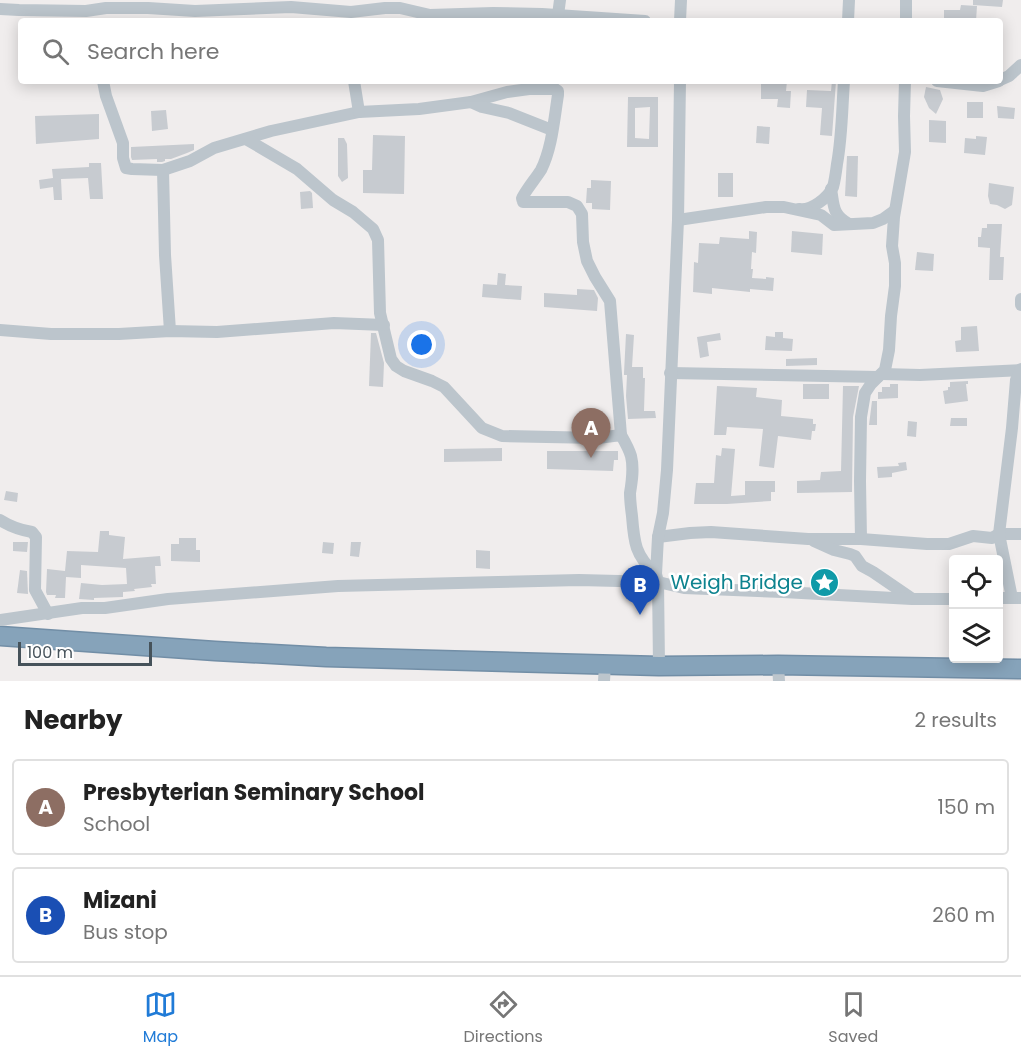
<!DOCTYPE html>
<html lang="en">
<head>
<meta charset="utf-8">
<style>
  :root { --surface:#fff; --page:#f2f2f2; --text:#222; --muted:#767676; --line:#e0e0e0; --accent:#207bd7 }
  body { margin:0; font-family:Poppins,sans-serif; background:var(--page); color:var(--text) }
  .controls { position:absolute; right:18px; bottom:18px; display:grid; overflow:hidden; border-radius:6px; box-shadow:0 3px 15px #0003 }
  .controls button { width:54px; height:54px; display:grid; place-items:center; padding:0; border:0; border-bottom:2px solid var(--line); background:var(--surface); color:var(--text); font:30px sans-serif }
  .scale { position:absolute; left:18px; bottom:15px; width:134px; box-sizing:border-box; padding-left:6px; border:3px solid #46525a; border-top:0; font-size:16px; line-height:21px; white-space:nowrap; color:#46525a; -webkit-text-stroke:4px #fff; paint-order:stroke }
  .you { position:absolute; left:422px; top:345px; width:21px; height:21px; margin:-15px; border:4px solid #fff; border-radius:50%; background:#1a73e8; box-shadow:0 0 0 9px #1a73e833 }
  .badge { display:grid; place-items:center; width:39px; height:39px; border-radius:50%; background:var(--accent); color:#fff; font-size:20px; font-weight:700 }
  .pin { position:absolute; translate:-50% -50px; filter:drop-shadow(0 2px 3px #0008) }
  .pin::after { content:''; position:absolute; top:32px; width:21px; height:18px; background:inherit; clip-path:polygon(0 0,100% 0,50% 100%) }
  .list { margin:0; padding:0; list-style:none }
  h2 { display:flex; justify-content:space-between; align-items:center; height:78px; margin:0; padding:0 24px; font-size:26px }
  h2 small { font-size:20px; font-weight:400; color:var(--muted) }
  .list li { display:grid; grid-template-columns:39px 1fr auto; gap:18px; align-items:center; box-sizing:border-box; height:96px; margin:0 12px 12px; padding:0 12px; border:2px solid var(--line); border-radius:6px }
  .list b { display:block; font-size:22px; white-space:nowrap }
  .list p { margin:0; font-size:20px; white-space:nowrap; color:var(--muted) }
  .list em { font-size:20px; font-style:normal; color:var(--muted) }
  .icon { flex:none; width:33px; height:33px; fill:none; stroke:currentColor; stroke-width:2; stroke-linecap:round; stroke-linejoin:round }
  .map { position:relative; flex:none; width:1021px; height:681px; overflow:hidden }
  .search { position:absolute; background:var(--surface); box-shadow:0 3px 15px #0003; left:18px; right:18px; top:18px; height:66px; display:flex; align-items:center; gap:15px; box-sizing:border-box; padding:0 21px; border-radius:6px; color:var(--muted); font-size:22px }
  .sheet { height:294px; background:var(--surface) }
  nav { display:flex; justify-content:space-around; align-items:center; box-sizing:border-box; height:84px; border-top:2px solid var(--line); background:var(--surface); font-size:16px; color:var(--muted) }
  nav a { display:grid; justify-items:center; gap:3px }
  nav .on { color:var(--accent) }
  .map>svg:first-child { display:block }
  .building { fill:#c7cbd0; fill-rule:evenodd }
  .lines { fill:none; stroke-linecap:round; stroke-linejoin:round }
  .highway-casing { stroke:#728ea6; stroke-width:21 }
  .minor { stroke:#bcc5cc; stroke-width:12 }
  .highway { stroke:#86a3ba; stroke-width:18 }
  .labels { text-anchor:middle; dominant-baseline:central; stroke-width:5; stroke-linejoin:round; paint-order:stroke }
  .culture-label { font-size:20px; fill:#0d838f; stroke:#fff; text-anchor:end }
</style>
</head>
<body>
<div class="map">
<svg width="1021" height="681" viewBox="0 0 1021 681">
  <rect width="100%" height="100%" fill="#f0eded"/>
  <g class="building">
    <path d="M973,0H1003L1002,7L973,5Z"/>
    <path d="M961,5L977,6L976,21H944V10H960Z"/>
    <path d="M778,81H787L786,91H791L790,108L777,107L778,99H761V82H778Z"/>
    <path d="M832,81H836L832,136L820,135L822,108L806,107L807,90L831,91Z"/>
    <path d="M926,87L940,90L943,99L936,114L929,108L924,97Z"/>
    <path d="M628,97H658V147H627ZM650,107L649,139L635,138V108Z"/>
    <rect x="967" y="102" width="16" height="16"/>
    <path d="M997,106L1015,108L1014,119L998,118Z"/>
    <path d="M166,110L168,129L152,131L151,111Z"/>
    <path d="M99,114V139L36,144L35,116Z"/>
    <path d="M929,120L946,121V143L929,142Z"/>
    <path d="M757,126L770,127L769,144L756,143Z"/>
    <path d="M373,135L405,136L404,194L363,193V170H372Z"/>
    <path d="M976,136L987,137L985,155L964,153L965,138L976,139Z"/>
    <path d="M338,138H344L347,144L348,178L342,182L338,176Z"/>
    <path d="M194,144V150L187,153L171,159H165V161L162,162H157V159L132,160L131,157V147Z"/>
    <path d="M847,156H858L857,197L845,196Z"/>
    <path d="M89,163H101L103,199H90L88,178L61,179L62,200H54L53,187L40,189L39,180L53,178L52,169L89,167Z"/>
    <rect x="718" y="173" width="15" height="24"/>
    <path d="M591,180L611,181L610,210L592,209V203H586L587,188H591Z"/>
    <path d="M989,183L1014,187L1012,205L1005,209L997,205L990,204L988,196Z"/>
    <path d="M310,191L312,193L313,208L301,209L300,192Z"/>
    <path d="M987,224H1002L1000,257H1004L1003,280H989L990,248L978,247V237H981L982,228H987Z"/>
    <path d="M749,231L757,232L756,253L752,252L751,269H753L752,278L766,279V277L774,278L773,291L750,289V292L712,288V294L693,292L694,262L698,263L699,243L719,244L720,237L749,239Z"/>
    <path d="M792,231L823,234L822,255L791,252Z"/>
    <path d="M917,252L934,254L933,271L915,270Z"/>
    <path d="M498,273L506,274L505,285L522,286L521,300L482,297L483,284L497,285Z"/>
    <path d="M577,289L594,290L598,298L597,311L544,307V293L577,295Z"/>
    <path d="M977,326L979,351L956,352L955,341L961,340V327Z"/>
    <path d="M775,332H783V338L793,339L792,351L765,350L766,336L775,337Z"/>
    <path d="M371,333H376L384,363L383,387L369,386Z"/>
    <path d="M720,333L721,340L707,342L709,356L700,358L697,337Z"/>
    <path d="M626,334L634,335L632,367H643V378H645L644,411H655L656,418L628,419L626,396L627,375H624V373Z"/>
    <path d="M817,358V365L786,366V359Z"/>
    <path d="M968,381V384H966L968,401L945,404L943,391L948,390V387H950V382Z"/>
    <rect x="803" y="384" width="26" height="15"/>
    <path d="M890,384H898V398L878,399V392H882V387H890Z"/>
    <path d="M717,386L757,388L756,397L782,400L781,416L813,419V424H816L815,431H812L811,440L778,436L774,468L759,466L763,429L727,427L726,435H714Z"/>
    <path d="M843,386H859L853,417L852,492L797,493V481L820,480L821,472L841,471Z"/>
    <path d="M872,401H877V425H869Z"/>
    <path d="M951,418H967V426H950Z"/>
    <path d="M908,421L917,422L916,437L907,436Z"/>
    <path d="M502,448V461L444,462V449Z"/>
    <path d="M722,448L735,449L731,496L745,495V481H775V492H771V501L727,504H694L696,483H714L716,455L721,456Z"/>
    <path d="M547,451H618V460H614L613,471L547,469Z"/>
    <path d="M906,462L907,470L892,473V477L878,478L877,467L899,466L898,463Z"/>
    <path d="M6,491L18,493L17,502L4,500Z"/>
    <path d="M100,531H109V535L125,537L123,559L160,556L161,566H155L156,584H151L152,587L134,589L135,591L123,592V597L94,598V600L79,599L81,583L102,585L127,584L126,568L81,565V578L66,577L65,598H55L56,595H47L46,592L47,569L65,571L67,551L98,552Z"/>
    <path d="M179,538H196V550H200V562L171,561V544H179Z"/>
    <path d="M13,542H28L27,552L13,551Z"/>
    <path d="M323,542L334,543L333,554L322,553Z"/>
    <path d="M351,542H361L359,557L350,556Z"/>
    <path d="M476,550L490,551V569L476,568Z"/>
    <path d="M20,570L27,571L28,594L17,593Z"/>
  </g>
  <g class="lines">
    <defs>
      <path id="highway" d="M0,636L215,651L326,657L659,666L778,665L1021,669"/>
    </defs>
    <use href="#highway" class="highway-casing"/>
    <g class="minor">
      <path d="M906,0V21"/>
      <path d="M0,9L19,10L86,11L106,8H148L195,11L291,7L351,12L385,8H400L430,15L493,13L542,14L645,21"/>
      <path d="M558,15L560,0"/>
      <path d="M680,21L681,0"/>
      <path d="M848,21L849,0"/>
      <path d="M1000,80L1009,76L1021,65"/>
      <path d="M103,81L106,96L123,143V158L126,168L132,169L163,170L190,161L214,148L271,131L359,112L419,109L471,102L507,92L529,89H555L558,91V95C554,120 552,148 541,170C538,175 522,196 522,198C522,199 523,201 523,202H568L577,206L582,214L583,242L587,261L595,277L610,301L621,435"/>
      <path d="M354,81L359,112"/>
      <path d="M937,81L983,86L999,81"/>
      <path d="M471,102L482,107L509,113L552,130"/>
      <path d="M246,139L297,169L333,200L353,212L373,229L378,240L380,313L391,359L396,366L404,371L432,381L444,387L482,428L502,436L598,438L621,435C625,442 629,449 631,456C634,468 632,481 630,493C630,501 631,508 632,516C634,542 635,556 656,574"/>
      <path d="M163,170L165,255L170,331"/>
      <path d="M831,189C834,205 832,215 849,224"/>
      <path d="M799,209C811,211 828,198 833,187C835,180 836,172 837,164C842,137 842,109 844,81"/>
      <path d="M678,220L766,207H784L821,215L834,225L873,223L883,219L894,211"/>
      <path d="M1021,299V305"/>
      <path d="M0,330L51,334H119L170,331L217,332L334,323L384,325"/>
      <path d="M670,373L878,377"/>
      <path d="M882,374L920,375L1021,370"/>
      <path d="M0,520C11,527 20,530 32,532L36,537L35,590L48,614"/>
      <path d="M658,537L690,533L711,532L808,539H861L927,544H949L973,536L992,538L999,534H1021"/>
      <path d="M861,539L860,481L861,417L865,393L871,384L885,370L889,350L891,316L895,286V263L892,246L894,217L905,152L904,116L905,81"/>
      <path d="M814,541L834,550L850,554L855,556L862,566L873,572L911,598"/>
      <path d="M998,598H1021"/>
      <path d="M1012,598L999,534L1012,428L1016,380L1021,369"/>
      <path d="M0,620L82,608H105L168,599L338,586L498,582L579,580L658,582L684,588L783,592L912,599H954"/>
      <path d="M778,665L779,681"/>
      <path d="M659,666L658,582L656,574L658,537L663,513L667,470L678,220L680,81"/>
      <path d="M604,681L605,665"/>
    </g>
    <use href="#highway" class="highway"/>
  </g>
  <defs>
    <symbol id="sight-disc" viewBox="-11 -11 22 22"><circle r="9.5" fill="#0f9aa8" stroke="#fff"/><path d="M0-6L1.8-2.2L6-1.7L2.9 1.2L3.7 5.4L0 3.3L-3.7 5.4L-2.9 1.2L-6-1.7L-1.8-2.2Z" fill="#fff"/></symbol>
  </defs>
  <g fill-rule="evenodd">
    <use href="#sight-disc" x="808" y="566" width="33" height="33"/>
  </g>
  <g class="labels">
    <g class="culture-label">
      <text x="803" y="582">Weigh Bridge</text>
    </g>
  </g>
</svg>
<div class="controls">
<button><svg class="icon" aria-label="locate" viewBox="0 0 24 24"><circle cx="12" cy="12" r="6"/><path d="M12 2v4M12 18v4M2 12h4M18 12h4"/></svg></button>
<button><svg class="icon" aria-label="layers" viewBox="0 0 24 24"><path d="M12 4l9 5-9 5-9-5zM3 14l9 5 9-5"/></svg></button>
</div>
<div class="scale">100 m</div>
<div class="you"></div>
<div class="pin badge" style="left:591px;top:458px;background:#8d6e63">A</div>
<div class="pin badge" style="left:640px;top:615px;background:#1a4fb4">B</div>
<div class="search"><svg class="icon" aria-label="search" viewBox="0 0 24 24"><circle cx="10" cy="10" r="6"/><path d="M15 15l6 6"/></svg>Search here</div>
</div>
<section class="sheet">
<h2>Nearby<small>2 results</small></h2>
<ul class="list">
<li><span class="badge" style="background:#8d6e63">A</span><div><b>Presbyterian Seminary School</b><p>School</p></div><em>150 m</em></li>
<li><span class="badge" style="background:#1a4fb4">B</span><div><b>Mizani</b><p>Bus stop</p></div><em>260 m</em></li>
</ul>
</section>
<nav>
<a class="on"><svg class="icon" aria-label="map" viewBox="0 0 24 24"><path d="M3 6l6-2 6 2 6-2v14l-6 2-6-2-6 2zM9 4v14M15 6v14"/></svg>Map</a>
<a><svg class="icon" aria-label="directions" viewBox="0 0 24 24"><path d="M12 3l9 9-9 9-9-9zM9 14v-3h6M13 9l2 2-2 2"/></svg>Directions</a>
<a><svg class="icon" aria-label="saved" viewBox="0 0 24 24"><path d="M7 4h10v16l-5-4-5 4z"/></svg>Saved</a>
</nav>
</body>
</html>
